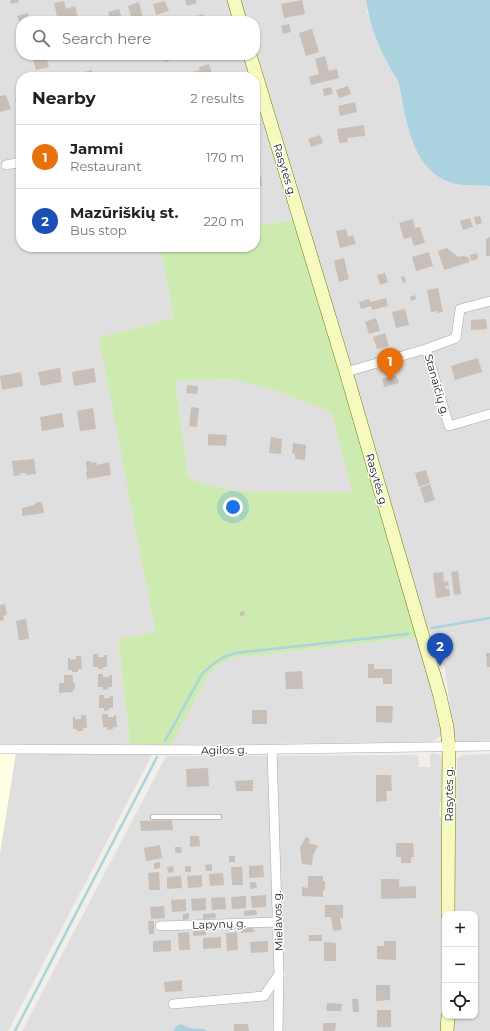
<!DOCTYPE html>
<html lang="en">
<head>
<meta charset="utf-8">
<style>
  :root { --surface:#fff; --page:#f2f2f2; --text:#222; --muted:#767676; --line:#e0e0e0; --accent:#d93025 }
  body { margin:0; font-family:Montserrat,sans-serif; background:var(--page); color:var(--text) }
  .controls { position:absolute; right:12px; bottom:12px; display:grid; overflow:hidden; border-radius:8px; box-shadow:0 1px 3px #0004 }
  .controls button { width:36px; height:36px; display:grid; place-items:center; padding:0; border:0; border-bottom:1px solid var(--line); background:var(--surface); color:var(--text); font:20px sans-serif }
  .you { position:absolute; left:233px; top:507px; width:14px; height:14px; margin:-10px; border:3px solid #fff; border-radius:50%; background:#1a73e8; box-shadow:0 0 0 6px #1a73e833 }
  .badge { display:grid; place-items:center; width:26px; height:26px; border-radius:50%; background:var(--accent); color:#fff; font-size:13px; font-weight:700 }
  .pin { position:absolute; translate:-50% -33px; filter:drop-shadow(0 1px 2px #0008) }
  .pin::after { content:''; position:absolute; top:21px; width:14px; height:12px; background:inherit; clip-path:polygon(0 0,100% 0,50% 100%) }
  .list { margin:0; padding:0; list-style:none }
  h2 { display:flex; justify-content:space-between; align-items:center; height:52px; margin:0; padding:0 16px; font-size:17px }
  h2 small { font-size:13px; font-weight:400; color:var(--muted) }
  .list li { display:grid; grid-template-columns:26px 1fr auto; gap:12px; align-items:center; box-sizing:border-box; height:64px; padding:0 16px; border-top:1px solid var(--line) }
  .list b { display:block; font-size:15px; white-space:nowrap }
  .list p { margin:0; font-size:13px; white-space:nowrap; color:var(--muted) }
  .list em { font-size:13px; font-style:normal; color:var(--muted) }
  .icon { flex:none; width:22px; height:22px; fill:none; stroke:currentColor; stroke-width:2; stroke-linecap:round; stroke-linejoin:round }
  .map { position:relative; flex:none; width:490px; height:1031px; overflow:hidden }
  .search { position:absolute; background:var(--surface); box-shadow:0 1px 3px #0004; left:16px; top:16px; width:244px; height:44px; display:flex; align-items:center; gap:10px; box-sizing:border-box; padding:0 14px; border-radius:16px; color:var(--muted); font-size:15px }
  .panel { position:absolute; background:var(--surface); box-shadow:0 1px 3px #0004; left:16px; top:72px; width:244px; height:180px; border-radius:16px }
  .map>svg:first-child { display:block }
  .residential { fill:#e0dfdf }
  .education { fill:#ffffe5 }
  .grass { fill:#cdebb0; fill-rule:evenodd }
  .water { fill:#aad3df }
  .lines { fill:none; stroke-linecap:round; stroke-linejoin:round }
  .stream { stroke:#aad3df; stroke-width:2.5 }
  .building { fill:#c7bfb8 }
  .lane-casing { stroke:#a9a9a9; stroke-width:6 }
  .street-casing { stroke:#a9a9a9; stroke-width:10 }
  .secondary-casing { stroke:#707d05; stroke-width:14 }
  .lane { stroke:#fff; stroke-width:4.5 }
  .street { stroke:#fff; stroke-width:9 }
  .secondary { stroke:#f7fabf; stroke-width:13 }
  .labels { text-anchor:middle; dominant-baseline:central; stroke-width:3; stroke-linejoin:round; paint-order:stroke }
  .street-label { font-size:11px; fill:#222; stroke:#fff }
</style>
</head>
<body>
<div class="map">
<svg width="490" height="1031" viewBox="0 0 490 1031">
  <rect width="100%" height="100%" fill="#f2efe9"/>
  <g class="residential">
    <path d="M0,0H228L235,21H21V55H245L251,77H21V247H160L174,318L100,337L155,632L118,640L130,744H0Z"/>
    <path d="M240,0H366L367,12L389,67L397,79L406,121L413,143L458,184L490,186V741L462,742L456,740L454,736L445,668L432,641L420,604L255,49V21H247Z"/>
    <path d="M255,89L294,220L255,226Z"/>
    <path d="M234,379L282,393L332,413L352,492L235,491L196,482L188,475L175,381Z"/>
    <path d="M420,637L439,711L442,735L432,742L171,745L207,677L220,664L233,658Z"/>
    <path d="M0,753L152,755L8,1031H0Z"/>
    <path d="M434,753L439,754L444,760V768L441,787L442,802H440L439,817H442L445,849L441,1031H22L166,756L415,755L418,756L419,767H430V756L431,754Z"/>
    <path d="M490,754V1031H452V1016H475V914H454L457,758L464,755Z"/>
  </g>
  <path class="education" d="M0,753H16L0,853Z"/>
  <path class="grass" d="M294,220L420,637L233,658L220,664L207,677L171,745L130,744L118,639L155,632L99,337L174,318L160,247H255V226ZM234,379L282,393L332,413L352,492L235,491L196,482L188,475L175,381Z"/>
  <g class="water">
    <path d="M366,0H490V186C479,185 467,186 456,184C423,176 412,146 405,115C402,104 401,90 397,79C395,75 391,71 389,66C378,45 369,23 366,0Z"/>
    <path d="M181,1024L189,1028L203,1029L208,1031H173L176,1026Z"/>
  </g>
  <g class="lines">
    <g class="stream">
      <path d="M432,628L490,618"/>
      <path d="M165,741L202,674L212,665L222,658L235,653L408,634"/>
      <path d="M15,1031L157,757"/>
    </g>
  </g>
  <g class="building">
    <path d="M10,0H18L19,2L11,4Z"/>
    <path d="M185,0H196L197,3L187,6Z"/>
    <path d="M302,0L305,14L284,18L281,4Z"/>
    <path d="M64,1L66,9L75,6L78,18L68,21H58L54,3Z"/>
    <path d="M165,1L169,11L156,15L153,4Z"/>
    <path d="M139,2L143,18L132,21L128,6Z"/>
    <path d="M119,9L123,21H111L108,12Z"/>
    <path d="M28,13L30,20L40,17L41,21H21V28L17,16Z"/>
    <path d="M203,14L205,21H193L192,18Z"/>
    <path d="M289,24L291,32L283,34L281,26Z"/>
    <path d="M312,29L319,52L306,56L299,33Z"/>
    <path d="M32,55H52L53,58L47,60L49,67L36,70Z"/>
    <path d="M66,55H80V56L67,59Z"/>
    <path d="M163,55H176L177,58L165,62Z"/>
    <path d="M325,56L329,71L337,69L339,78L311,85L309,77L319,74L315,59Z"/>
    <path d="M209,64L212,73L208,74L209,77H193L192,72L200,70L199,67Z"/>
    <path d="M92,70L93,77H77L76,74Z"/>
    <path d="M348,86L351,94L339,98L336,90Z"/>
    <path d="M331,87L333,94L324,96L323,89Z"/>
    <path d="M6,95L11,109L0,112V96Z"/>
    <path d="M21,97V107L18,108L15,99Z"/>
    <path d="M355,102L357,112L340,116L338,106Z"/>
    <path d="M364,125L365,136L347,138L348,142L339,143L337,129Z"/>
    <path d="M320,135L323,143L311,147L308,139Z"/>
    <path d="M257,146L261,155L259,156L261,161L255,163V147Z"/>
    <path d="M261,176L262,186L255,187V177Z"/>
    <path d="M480,216L482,223L476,225L474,217Z"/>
    <path d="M470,218L473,227L463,230L460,221Z"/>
    <path d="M413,219L415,228L420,227L425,243L414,246L411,237L404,239L399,223Z"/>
    <path d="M346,229L348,237L353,235L356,244L340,248L336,231Z"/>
    <path d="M490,237V256H486V239Z"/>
    <path d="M447,248L458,257L463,256L468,257L470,262L444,270L438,251Z"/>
    <path d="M429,252L433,266L416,271L412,257Z"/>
    <path d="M477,253L478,259L471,261L470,255Z"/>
    <path d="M344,258L349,279L339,282L334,261Z"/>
    <path d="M385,273L388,282L380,285L377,275Z"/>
    <path d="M404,276L406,282L403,283L401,277Z"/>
    <path d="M438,288L443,312L438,313L437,311L431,312L427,290Z"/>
    <path d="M415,295L416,299L411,301L410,297Z"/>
    <path d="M386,298L388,306L372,310L371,306L361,309L359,302L369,299L370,302Z"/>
    <path d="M405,309L409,325L396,328L392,312Z"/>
    <path d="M376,318L380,331L369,334L365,322Z"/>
    <path d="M486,319L487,329L471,330V320Z"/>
    <path d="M385,333L389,346L377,349L373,337Z"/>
    <path d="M478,358L482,372L455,380L451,366Z"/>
    <path d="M60,368L62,382L41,386L38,372Z"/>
    <path d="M94,368L96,382L74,386L72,372Z"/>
    <path d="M21,372L23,386L2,390L0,376Z"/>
    <path d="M396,375L399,383L384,387L382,379Z"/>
    <path d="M187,385L198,386L197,394L186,393Z"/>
    <path d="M191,407L199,408L197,427L189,426Z"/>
    <path d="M93,408L96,429L80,431L77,411Z"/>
    <path d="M62,413L64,427L42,431L40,417Z"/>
    <path d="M208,434L227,435L226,446L208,445Z"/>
    <path d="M271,437L282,439L281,454L269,453Z"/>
    <path d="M293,443L306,445L305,460L295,459V454L292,453Z"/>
    <path d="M34,459L36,474L26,475V473H20L21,475L14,476L12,461Z"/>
    <path d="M86,461H91V463L96,462L97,465L109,462L111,475L87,479L86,472H87Z"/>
    <path d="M426,470L430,483L419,487L415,473Z"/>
    <path d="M430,484L435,500L425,503L420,488Z"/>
    <path d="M37,502H41L43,506L44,513L22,516V508L34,505Z"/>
    <path d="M458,571L461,594L454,595L451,572Z"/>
    <path d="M443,572L444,582L448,581L449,586H445L446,589L449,588L450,596L436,598L433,573Z"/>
    <path d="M5,604L7,615L3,616L4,620L0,621V605Z"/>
    <path d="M244,611L245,615L240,616V612Z"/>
    <path d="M26,619L29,639L19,640L16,621Z"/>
    <path d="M486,653H490V667H487Z"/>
    <path d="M93,654H98V657H104V655H107V667H103V669H98V667H93Z"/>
    <path d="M76,656H81L82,669H78V672H72V670H68V658H70V660L76,659Z"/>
    <path d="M368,664H374V669H392V684H383V678H368Z"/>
    <path d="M302,671L303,689H286L285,672Z"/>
    <path d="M98,674H103V677H109V675H112V687H108V689L103,690V687H98Z"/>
    <path d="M64,675H73V683H75V689H73V692L59,693V683H64Z"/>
    <path d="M99,695H104V698H110V696H113V708H109V710L104,711V708H99Z"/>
    <path d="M376,706H393L392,723L376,722Z"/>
    <rect x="252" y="710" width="15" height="14"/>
    <path d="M102,714H108V717H114V715H116L117,727H113V729L107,730V727H103Z"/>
    <path d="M81,715H86L87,728H83V731H77V729H73V717H75V719H81Z"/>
    <path d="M208,768L209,786L187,787L186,769Z"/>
    <path d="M376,775H391L392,791H386L387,801L376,802Z"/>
    <path d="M253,780V791H236L235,781Z"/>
    <path d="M172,820L173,830L141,831L140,821Z"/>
    <path d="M190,836H199L200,846L190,847Z"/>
    <path d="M306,837L310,839L309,843L318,846L313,855L312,865L302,864L300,848Z"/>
    <path d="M396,843H413L414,857H411V863H401V857H396Z"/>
    <path d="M160,845L162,858L146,861L144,848Z"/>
    <path d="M175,847H181L182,853H175Z"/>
    <rect x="229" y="856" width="6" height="6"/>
    <path d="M160,862V868L154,869V863Z"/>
    <path d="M212,864V871H206L205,865Z"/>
    <path d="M263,865L264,877L249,878V866Z"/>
    <path d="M173,866L174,872L168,873L167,867Z"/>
    <rect x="185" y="866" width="6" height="6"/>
    <path d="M231,867H242L243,885H232Z"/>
    <path d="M159,872L160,890H149L148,873Z"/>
    <path d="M223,873L224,885L210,886L209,874Z"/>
    <path d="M202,875V887L188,888L187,876Z"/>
    <path d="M181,876L182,888L167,889V877Z"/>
    <path d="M308,876H323V881H325V890H323V897L302,896V887L308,888Z"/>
    <path d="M381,879H399V887L416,886V898L381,899Z"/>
    <path d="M250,882H256L257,888L250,889Z"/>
    <path d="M266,895V907L252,908L251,896Z"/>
    <path d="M246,896V908L232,909L231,897Z"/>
    <path d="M225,897L226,909L212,910L211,898Z"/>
    <path d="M206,898V910L192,911L191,899Z"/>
    <path d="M186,899V911L172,912L171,900Z"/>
    <path d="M325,905H343V918H340L342,930L333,931L331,917H325Z"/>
    <path d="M164,906L165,918L151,919L150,907Z"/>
    <path d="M256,910L257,915L244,916V911Z"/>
    <path d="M189,913V919L183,920V914Z"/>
    <path d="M215,913L216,918L203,919V914Z"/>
    <path d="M148,921H154V934H149Z"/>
    <path d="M253,927L254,932L241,933V928Z"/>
    <path d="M206,930V935L193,936V931Z"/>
    <path d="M189,932L190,950H179L178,933Z"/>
    <path d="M237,932L238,950L227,951L226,933Z"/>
    <rect x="309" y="935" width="13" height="6"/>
    <path d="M221,937V948L203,949V938Z"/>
    <path d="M171,940V951L153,952V941Z"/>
    <path d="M268,941V952L251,953L250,942Z"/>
    <path d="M384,941H396V960L377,959V946H384Z"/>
    <path d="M324,942L336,943V961H324Z"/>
    <path d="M182,980V991L165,992L164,982Z"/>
    <path d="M376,985H390V1000L376,1001Z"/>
    <path d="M352,999H358L359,1012H353Z"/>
    <path d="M327,1003L342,1004L341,1011H326Z"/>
    <rect x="377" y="1010" width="14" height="17"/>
    <path d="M323,1023H336L335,1031H323Z"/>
    <path d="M234,1024H248L249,1031H234Z"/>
  </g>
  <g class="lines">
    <defs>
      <path id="lane" d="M153,817H219"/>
      <g id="street">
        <path d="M255,109L266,106"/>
        <path d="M6,165L21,162"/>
        <path d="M426,349L449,426L490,414"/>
        <path d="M346,372L426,349L456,338L460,309L490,301"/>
        <path d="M0,749L226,750L490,746"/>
        <path d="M160,926L279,922"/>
        <path d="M173,1004L264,996L279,974L272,749"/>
        <path d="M278,1031L279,974"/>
      </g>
      <g id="secondary">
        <path d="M234,0L240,21"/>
        <path d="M250,55L346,372L440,696L447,727L449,748L448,914"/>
        <path d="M447,1031L448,1016"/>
      </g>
    </defs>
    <use href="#lane" class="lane-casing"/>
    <use href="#street" class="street-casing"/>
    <use href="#secondary" class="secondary-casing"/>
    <use href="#lane" class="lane"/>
    <use href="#street" class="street"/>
    <use href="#secondary" class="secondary"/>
  </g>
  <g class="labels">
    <g class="street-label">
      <text transform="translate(285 170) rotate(73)">Rasytės g.</text>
      <text transform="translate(437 385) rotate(74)">Stanaičių g.</text>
      <text transform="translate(377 480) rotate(74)">Rasytės g.</text>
      <text transform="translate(224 750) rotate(-1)">Agilos g.</text>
      <text transform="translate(449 794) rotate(-90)">Rasytės g.</text>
      <text transform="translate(278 921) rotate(-92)">Mielavos g.</text>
      <text transform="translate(219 924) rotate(-2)">Lapynų g.</text>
    </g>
  </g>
</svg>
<div class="controls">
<button>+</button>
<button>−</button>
<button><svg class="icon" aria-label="locate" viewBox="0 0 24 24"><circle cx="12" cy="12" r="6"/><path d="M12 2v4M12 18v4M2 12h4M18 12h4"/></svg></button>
</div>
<div class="you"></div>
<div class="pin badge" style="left:390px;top:381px;background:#e8710a">1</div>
<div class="pin badge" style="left:440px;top:666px;background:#1a4fb4">2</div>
<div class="search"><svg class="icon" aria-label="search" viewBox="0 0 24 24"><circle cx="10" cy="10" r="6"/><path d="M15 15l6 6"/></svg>Search here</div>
<section class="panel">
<h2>Nearby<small>2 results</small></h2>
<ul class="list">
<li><span class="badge" style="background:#e8710a">1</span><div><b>Jammi</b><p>Restaurant</p></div><em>170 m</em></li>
<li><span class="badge" style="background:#1a4fb4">2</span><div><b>Mazūriškių st.</b><p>Bus stop</p></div><em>220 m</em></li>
</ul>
</section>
</div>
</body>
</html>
